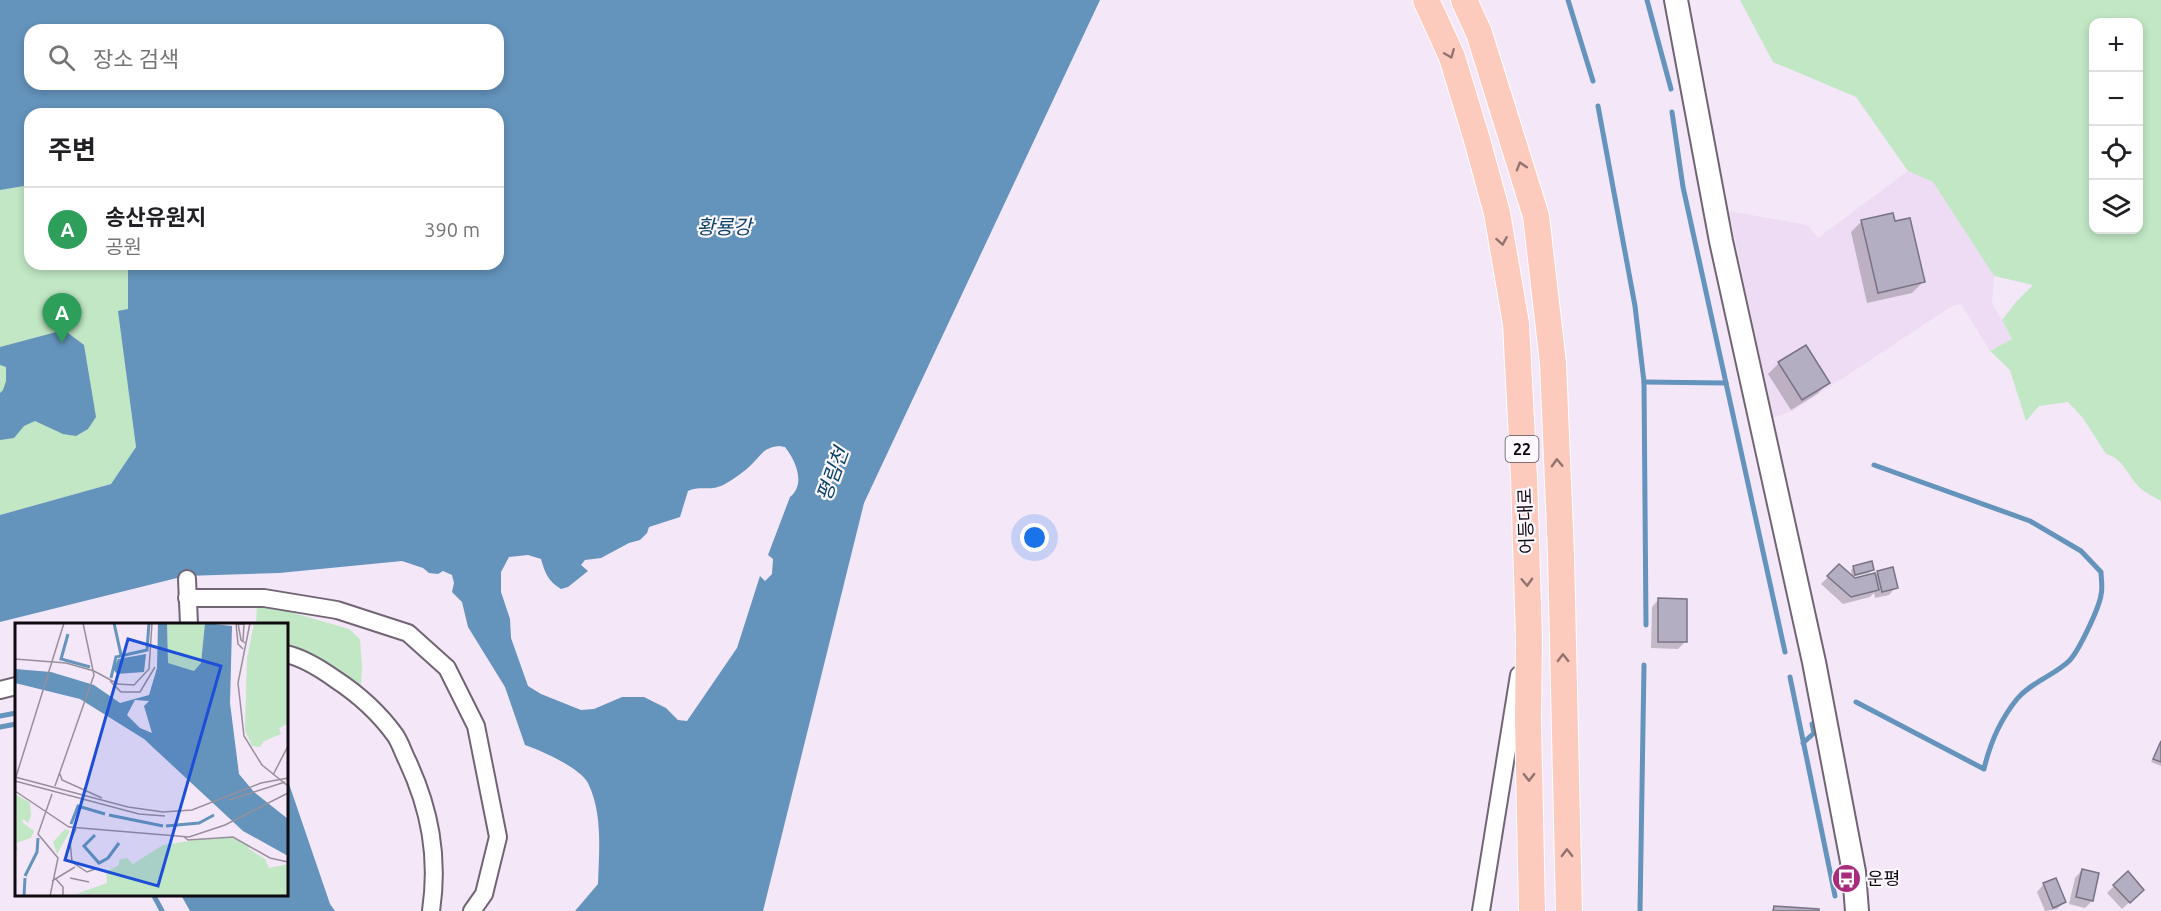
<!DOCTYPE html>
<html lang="ko">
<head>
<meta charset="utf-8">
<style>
  :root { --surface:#fff; --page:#f2f2f2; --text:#202124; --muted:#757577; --line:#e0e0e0; --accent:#b45309 }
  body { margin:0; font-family:Ubuntu,"Noto Sans KR",sans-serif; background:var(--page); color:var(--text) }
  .controls { position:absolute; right:18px; top:18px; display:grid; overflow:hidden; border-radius:12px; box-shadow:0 3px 9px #0003 }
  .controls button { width:54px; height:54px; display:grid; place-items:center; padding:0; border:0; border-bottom:2px solid var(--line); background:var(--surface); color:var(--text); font:30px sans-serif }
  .you { position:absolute; left:1035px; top:538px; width:21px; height:21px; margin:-15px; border:4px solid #fff; border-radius:50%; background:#1a73e8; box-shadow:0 0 0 9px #1a73e833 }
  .badge { display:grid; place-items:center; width:39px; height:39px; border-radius:50%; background:var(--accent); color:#fff; font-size:20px; font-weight:700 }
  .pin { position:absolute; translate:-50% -50px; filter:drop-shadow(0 2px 3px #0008) }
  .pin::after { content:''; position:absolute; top:32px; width:21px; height:18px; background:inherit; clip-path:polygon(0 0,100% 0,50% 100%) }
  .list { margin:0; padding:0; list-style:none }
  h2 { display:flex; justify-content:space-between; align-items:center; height:78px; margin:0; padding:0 24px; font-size:26px }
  h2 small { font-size:20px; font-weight:400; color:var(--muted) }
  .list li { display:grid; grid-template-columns:39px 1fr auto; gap:18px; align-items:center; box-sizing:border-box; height:84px; padding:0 24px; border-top:2px solid var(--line) }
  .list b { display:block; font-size:22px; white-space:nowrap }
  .list p { margin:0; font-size:20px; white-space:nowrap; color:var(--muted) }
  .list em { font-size:20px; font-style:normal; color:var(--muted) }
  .icon { flex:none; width:33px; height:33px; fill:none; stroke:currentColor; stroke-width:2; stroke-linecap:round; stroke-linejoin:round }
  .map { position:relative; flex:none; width:2161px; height:911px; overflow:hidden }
  .search { position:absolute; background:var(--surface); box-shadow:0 3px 9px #0003; left:24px; top:24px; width:480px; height:66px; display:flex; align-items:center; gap:15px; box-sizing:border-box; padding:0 21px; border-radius:18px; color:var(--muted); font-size:22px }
  .panel { position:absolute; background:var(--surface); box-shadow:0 3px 9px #0003; left:24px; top:108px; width:480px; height:162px; border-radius:18px }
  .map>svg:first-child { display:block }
  .built { fill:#eedcf4 }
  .green { fill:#c1e7c4; fill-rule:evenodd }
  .water { fill:#6493bb; fill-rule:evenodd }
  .shadow { fill:#0003 }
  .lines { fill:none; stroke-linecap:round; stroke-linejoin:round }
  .stream { stroke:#6493bb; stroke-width:5 }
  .building { fill:#b3aec1; stroke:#787385; stroke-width:1.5 }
  .street-casing { stroke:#716574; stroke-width:20 }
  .secondary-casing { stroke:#716574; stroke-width:26 }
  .primary-casing { stroke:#fff; stroke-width:28 }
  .street { stroke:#fff; stroke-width:16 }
  .secondary { stroke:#fff; stroke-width:22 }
  .primary { stroke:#fccbbe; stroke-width:26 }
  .oneway { stroke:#91746f }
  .labels { text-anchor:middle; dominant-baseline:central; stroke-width:4.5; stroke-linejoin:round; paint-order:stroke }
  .shield { fill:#fdf7fe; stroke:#565157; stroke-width:1.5 }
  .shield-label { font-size:16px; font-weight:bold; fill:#0e0a0f }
  .street-label { font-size:18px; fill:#0e0a0f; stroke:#fdf7fe }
  .poi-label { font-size:18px; fill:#0e0a0f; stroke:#fdf7fe; text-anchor:start }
  .water-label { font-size:20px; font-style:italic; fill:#0b436b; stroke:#fdf7fe }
  .inset-river { fill:none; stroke:#6493bb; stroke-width:3 }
  .inset-road { fill:none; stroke:#988f9b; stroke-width:1.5 }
  .view { fill:#1d4ed8; fill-opacity:0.15; stroke:#1d4ed8; stroke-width:3 }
  .inset-edge { fill:none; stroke:#0e0a0f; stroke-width:3 }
</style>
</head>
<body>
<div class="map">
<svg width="2161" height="911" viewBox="0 0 2161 911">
  <rect width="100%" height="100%" fill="#f4e7f8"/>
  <path class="built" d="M1908,171L1933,182L1994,276L1992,303L2012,339L1990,351L1961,304L1952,306L1793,411L1773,418L1729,211L1807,225L1818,238Z"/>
  <g class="green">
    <path d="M1740,0H2161V501C2154,497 2146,493 2140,488C2128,476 2123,458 2106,454L2083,418L2068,402L2039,406L2026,421L2010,370L1990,351L2012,339L2002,320L2016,302L2033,285L1994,276L1933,182L1908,171L1856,97L1773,62ZM2138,22V230H2094V22Z"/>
    <path d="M28,184L30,185V264H128V310L119,312L136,447L111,484L0,515V190Z"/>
    <path d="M257,605H266L349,629L360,639L362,668L361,686L333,667L287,645L286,624H256Z"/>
  </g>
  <g class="water">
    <path d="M0,0H1100L864,503L763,911H575L598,884C599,851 603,814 588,783C579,767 542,751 525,745L505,687L468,627L462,602L452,592L454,583L452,575L443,571L438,574L429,573L423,568L402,561L279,573L185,576L0,622V515L111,484L136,447L118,311L128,309V264H498V114H30V185L0,190ZM30,30H498V84H30ZM779,446L785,447C796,461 806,484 790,497L768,555L773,559L772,574L765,581L760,576L737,648L687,721L678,720L666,708L644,697H622L594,709L581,710L541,694L528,686L511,638L510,619L501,592V572L509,557L528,555L541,559C545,573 548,581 561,589L568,587L588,571L581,565L585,560L601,558L629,543L640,540L647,533L649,527L680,517L688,491C699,485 712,492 725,484C734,479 745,471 752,464C762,454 763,448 779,446Z"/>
    <path d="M64,330L84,345L96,417L88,429L76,436L63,434L35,421L24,426L14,438L0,440V393L3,390L6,381V367L0,365V347Z"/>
    <path d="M287,778L330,904L335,911H190L181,895L286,894Z"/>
  </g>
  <g class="shadow">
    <path d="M1862,221L1923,282L1912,293L1867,303L1851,232Z"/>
    <path d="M1779,363L1828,383L1817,394L1791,410L1768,374Z"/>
    <path d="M1839,566L1854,580L1875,575L1878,572L1896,587L1889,595L1875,598L1874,593L1870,597L1843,604L1821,584Z"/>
    <path d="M1854,567L1872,569L1869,573L1852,577L1851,570Z"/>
    <path d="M1659,599L1685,642L1678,649L1651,648L1652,607Z"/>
    <path d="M2161,740V766L2151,762Z"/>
    <path d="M2082,870L2092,901L2085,908L2069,904L2075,878Z"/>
    <path d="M2044,884L2065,902L2057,909L2045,911L2037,892Z"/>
    <path d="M2114,886L2135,897L2122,909L2107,893Z"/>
  </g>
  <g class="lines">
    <g class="stream">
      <path d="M1568,0L1593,81"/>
      <path d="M1647,0L1671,89"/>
      <path d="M1598,106L1635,306L1644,382L1646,625"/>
      <path d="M1672,112L1683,187L1785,652"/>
      <path d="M1644,382L1726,383"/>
      <path d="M1790,677L1835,896"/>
      <path d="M1856,702L1984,769C1990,743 2000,720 2017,699C2031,682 2055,675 2069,661C2079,651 2099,608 2101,595C2103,587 2101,579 2101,572L2081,551L2030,521L1874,465"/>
      <path d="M0,716L16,713"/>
      <path d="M0,727L16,724"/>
      <path d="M1803,743L1814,733L1812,724L1819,721"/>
      <path d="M153,894L162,911"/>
      <path d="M1640,911L1644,665"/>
    </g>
  </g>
  <g class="building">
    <path d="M1893,213L1895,221L1910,218L1925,282L1878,293L1861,220Z"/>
    <path d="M1806,345L1830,383L1802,400L1778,362Z"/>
    <path d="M1872,561L1874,570L1855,575L1853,566Z"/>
    <path d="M1839,564L1855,578L1875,573L1879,590L1851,597L1827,576Z"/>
    <path d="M1893,567L1898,588L1882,592L1877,571Z"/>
    <path d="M1658,598L1687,599V642H1658Z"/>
    <path d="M2161,741V762L2153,759Z"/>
    <path d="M2082,869L2099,873L2093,901L2076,897Z"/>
    <path d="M2128,871L2144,890L2130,903L2113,885Z"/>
    <path d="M2056,878L2066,902L2053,908L2043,883Z"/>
    <path d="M1774,906L1819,909V911H1773Z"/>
  </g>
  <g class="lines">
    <defs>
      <g id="street">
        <path d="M187,579L189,624"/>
        <path d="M187,598H264L337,610L408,633L447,668L476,726L498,837L484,894L472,911"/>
        <path d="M286,654C304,658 321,669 335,679C358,694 379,713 395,735C400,742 403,752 407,760C430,809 439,857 431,911"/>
        <path d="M0,690L16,686"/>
        <path d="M1481,911L1519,675"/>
      </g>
      <path id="secondary" d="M1676,0L1721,241L1814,662L1854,872L1857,911"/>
      <g id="primary">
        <path d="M1426,0L1452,57L1477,140L1497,213L1516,324L1524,477L1529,639L1528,719L1532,911"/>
        <path d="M1464,0L1479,33L1536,216L1553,363L1561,554L1569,911"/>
      </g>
    </defs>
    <use href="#street" class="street-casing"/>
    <use href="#secondary" class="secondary-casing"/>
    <use href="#primary" class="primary-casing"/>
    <use href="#street" class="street"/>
    <use href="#secondary" class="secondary"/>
    <use href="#primary" class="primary"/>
  </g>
  <defs><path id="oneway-chevron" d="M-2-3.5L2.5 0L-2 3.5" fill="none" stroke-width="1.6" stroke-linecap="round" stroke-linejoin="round" transform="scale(1.5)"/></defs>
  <g class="oneway">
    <use href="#oneway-chevron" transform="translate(1450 54) rotate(68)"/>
    <use href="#oneway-chevron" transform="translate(1521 166) rotate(-107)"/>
    <use href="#oneway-chevron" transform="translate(1502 241) rotate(80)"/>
    <use href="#oneway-chevron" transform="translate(1557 463) rotate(-92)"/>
    <use href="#oneway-chevron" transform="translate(1527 582) rotate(88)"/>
    <use href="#oneway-chevron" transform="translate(1563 658) rotate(-91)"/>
    <use href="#oneway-chevron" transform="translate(1529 777) rotate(89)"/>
    <use href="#oneway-chevron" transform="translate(1567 853) rotate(-91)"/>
  </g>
  <defs>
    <symbol id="bus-disc" viewBox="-11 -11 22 22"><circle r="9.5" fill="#a92b7b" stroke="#fdf7fe"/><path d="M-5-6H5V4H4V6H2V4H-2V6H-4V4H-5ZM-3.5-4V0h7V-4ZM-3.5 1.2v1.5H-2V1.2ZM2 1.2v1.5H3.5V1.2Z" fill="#fff"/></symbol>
  </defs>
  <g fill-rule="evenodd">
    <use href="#bus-disc" x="1830" y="862" width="33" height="33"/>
  </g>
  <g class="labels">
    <rect class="shield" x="1505.5" y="436" width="33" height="26" rx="4.5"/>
    <g class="shield-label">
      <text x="1522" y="449">22</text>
    </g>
    <g class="street-label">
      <text transform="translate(1525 521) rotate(-92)">어등대로</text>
    </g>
    <g class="poi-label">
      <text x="1867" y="878">운평</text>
    </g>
    <g class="water-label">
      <text x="724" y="226">황룡강</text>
      <text transform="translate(832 474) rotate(-70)">평림천</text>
    </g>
  </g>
  <g transform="translate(15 623)">
    <rect width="273" height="273" fill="#f4e7f8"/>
    <path d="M152,0H190L186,40L179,48L153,40ZM239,0H273L272,101L264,105L266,111L249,118L245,124L237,123L230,107L232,35ZM0,171L15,180L16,193L13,200L8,196L7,199L19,208L16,215L1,220L3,227H0ZM50,206L55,208L42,231L38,219ZM195,215H217L234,222V226L250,236L254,245L273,241V273L61,271L92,260L91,249L104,242V237L112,235L118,241L148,222Z" fill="#c1e7c4"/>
    <path d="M143,0H152L153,40L179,48L186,40L190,0L217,3L215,80L224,151L239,169L273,196V233L228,208L129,116L65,76L0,60V46L36,49L79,62L105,80L134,72L142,45ZM120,77L134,78L129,83L137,110L125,105L112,92ZM131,31L129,49L102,51L98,46L103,36Z" fill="#6493bb" fill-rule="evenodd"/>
    <path class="inset-river" d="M99,0L106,32M53,11L46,36L75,44M96,55L101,34L132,27L134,0M94,192L148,203M56,201L63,183L90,191M151,203L184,200L199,192M80,212L69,223L84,240L93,235L104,220M10,253L22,229L23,215M9,273L10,255"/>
    <path class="inset-road" d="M221,0L223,21L228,26M223,0L226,17L230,20M235,0L223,60L229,113L247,142L273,163M224,1H229L228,18M0,36L51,40L79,48L103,61L119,62L134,46L137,0M95,58L106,69H125L140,44M45,151L47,157L87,175M258,152L273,123M0,154L113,184L148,189L177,187L246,160L273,155M0,157L49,0M0,158L124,191L150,193M40,163L79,52L68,0M0,168L54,204L174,214L210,202L273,170M214,177L270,159M61,206L55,218L57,239L72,249L80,246M169,214L173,217L218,214L255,235L273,239M40,255L48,264V273M55,255L74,259M37,258L60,244M35,273L43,235L23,211L37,171"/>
    <path class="view" d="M113,16L206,43L143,263L50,237Z"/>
    <rect width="273" height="273" class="inset-edge"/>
  </g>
</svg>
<div class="controls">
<button>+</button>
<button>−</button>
<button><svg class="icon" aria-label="locate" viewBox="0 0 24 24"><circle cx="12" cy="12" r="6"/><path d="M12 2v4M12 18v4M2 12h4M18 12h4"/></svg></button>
<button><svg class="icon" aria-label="layers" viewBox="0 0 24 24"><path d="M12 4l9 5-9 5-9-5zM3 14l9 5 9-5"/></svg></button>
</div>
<div class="you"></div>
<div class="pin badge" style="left:62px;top:343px;background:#2e9e5b">A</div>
<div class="search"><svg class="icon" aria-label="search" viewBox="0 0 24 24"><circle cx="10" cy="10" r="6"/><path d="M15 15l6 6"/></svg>장소 검색</div>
<section class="panel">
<h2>주변<small></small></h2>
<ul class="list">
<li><span class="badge" style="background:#2e9e5b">A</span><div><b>송산유원지</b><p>공원</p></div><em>390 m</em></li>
</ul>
</section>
</div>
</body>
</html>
